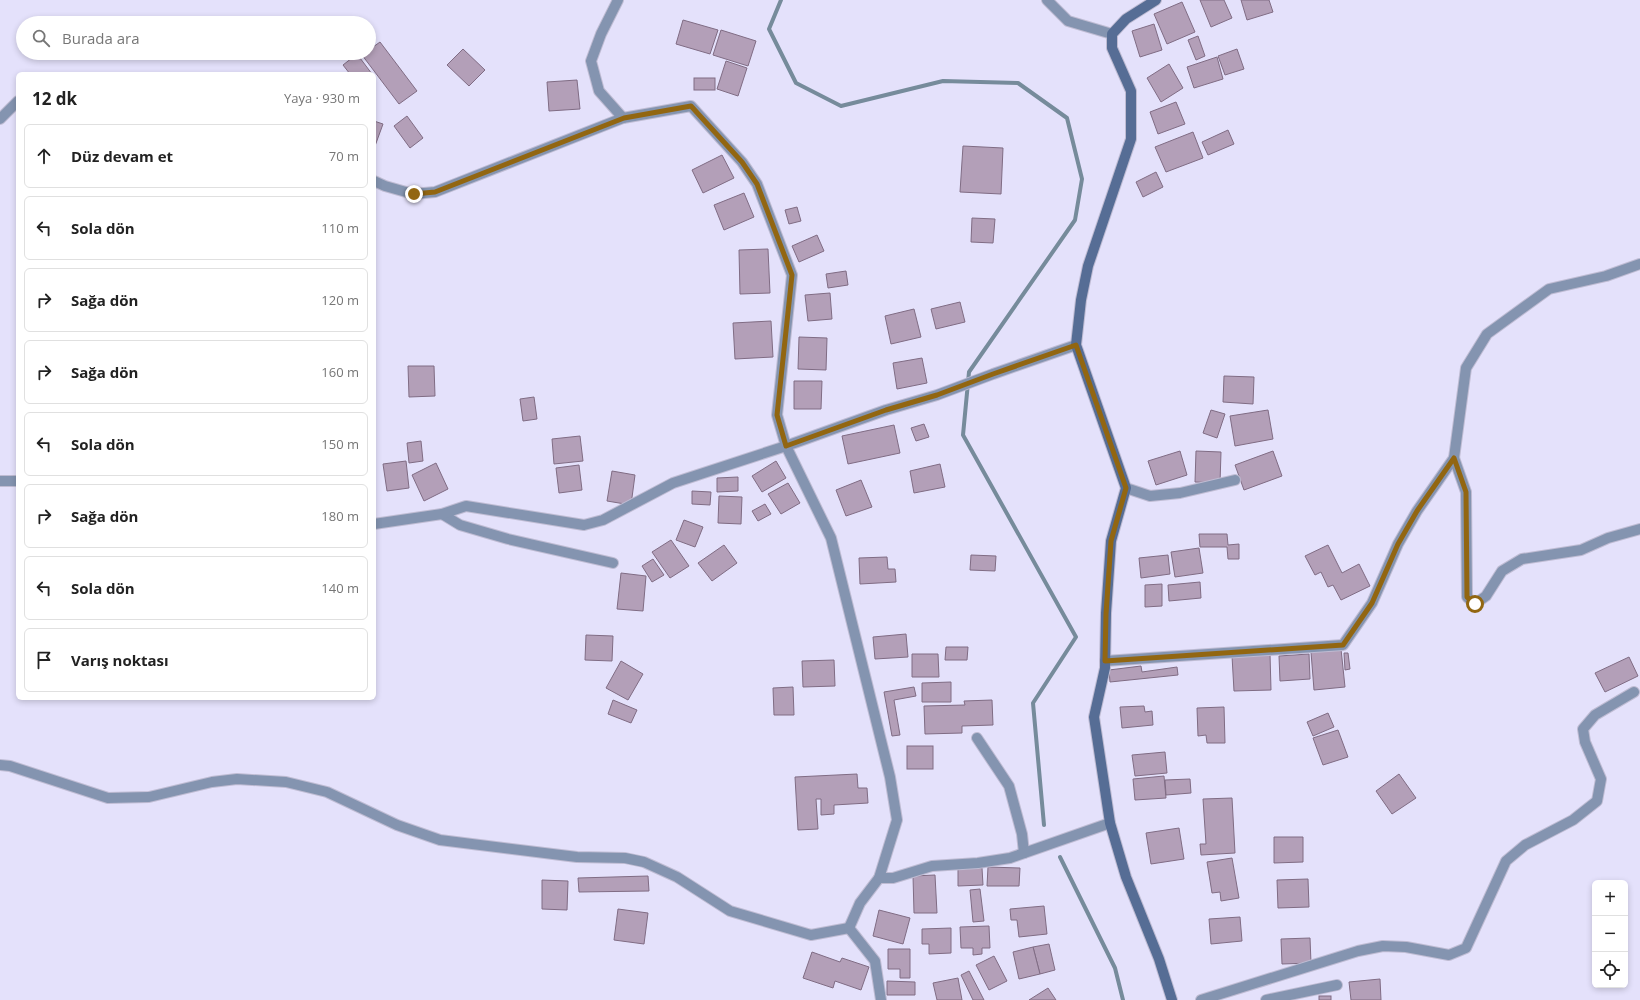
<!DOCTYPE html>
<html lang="tr">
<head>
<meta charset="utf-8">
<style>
  :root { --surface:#fff; --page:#f6f6f6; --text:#222; --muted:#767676; --line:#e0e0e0 }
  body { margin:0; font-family:"Open Sans",sans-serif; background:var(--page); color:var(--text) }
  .controls { position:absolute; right:12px; bottom:12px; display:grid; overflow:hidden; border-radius:6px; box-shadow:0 2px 6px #0003 }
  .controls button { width:36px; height:36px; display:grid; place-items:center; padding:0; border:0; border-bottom:1px solid var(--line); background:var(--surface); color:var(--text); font:20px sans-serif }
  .stop { position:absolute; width:12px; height:12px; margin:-9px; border:3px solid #926611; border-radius:50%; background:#fff }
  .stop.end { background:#926611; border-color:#fff; box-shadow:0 1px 4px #0008 }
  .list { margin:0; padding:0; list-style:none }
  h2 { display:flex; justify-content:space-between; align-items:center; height:52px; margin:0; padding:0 16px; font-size:17px }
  h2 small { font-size:13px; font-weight:400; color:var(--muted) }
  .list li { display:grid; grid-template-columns:26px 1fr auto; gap:12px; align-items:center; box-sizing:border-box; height:64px; margin:0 8px 8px; padding:0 8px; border:1px solid var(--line); border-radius:6px }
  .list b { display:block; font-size:15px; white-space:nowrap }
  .list em { font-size:13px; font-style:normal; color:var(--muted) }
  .icon { flex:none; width:22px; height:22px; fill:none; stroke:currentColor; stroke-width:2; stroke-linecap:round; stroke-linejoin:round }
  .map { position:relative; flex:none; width:1640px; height:1000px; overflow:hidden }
  .search { position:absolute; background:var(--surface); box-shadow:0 2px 6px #0003; left:16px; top:16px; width:360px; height:44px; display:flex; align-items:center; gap:10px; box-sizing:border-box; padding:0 14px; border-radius:22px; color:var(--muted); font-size:15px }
  .panel { position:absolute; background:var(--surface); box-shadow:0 2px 6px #0003; left:16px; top:72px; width:360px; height:628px; border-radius:6px }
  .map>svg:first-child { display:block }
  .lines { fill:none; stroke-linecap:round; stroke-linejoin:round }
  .stream { stroke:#768b9b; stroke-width:4 }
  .building { fill:#b39fb8; stroke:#806c84 }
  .street-casing { stroke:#bfbcd3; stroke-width:12 }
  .secondary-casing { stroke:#bfbcd3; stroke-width:12 }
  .street { stroke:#8494b0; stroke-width:10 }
  .secondary { stroke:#566d95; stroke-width:10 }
  .route { stroke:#926611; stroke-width:5 }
</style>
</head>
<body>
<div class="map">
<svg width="1640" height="1000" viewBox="0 0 1640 1000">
  <rect width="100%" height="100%" fill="#e4e1fb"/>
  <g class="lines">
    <g class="stream">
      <path d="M781,0L769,29L796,83L841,106L943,81L1018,83L1067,118L1082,179L1075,220L969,372L963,435L1076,637L1033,703L1044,825"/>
      <path d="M1060,857L1115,968L1123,1000"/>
    </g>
  </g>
  <g class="building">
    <path d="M1200,0H1224L1232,18L1211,27Z"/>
    <path d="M1241,0H1269L1273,12L1247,20Z"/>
    <path d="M1182,2L1195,32L1167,44L1154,14Z"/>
    <path d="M683,20L718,30L710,54L676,44Z"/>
    <path d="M1154,24L1162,50L1140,57L1132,31Z"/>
    <path d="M721,30L756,41L748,66L713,55Z"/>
    <path d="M1198,36L1205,56L1196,60L1188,40Z"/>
    <path d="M380,42L417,91L399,104L362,55L365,53H369V50Z"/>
    <path d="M463,49L485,70L469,86L447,65Z"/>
    <path d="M1237,49L1244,69L1225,75L1218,56Z"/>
    <path d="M357,54L372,74H350L343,65Z"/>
    <path d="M1217,57L1223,79L1194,88L1187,67Z"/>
    <path d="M726,61L747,68L738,96L717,89Z"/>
    <path d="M1169,64L1183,88L1161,102L1147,78Z"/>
    <rect x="694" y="78" width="21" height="12"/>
    <path d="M577,80L580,109L549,111L547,82Z"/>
    <path d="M1176,102L1185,124L1158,134L1150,112Z"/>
    <path d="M407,116L423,138L410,148L394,126Z"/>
    <path d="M374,121L383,124L375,146L374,145Z"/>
    <path d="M1228,130L1234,144L1208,155L1202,142Z"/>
    <path d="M1193,132L1203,158L1166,172L1155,147Z"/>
    <path d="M963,146L1003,148L1001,194L960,192Z"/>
    <path d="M722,155L734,178L703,193L692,170Z"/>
    <path d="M1156,172L1163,187L1143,197L1136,182Z"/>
    <path d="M744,193L754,217L724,230L714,205Z"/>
    <path d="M797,207L801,221L789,224L785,210Z"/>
    <path d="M972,218L995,219L993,243L971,242Z"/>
    <path d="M817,235L824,251L799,262L792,246Z"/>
    <path d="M768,249L770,293L740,294L739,250Z"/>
    <path d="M846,271L848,285L828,288L826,274Z"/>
    <path d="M830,293L832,319L808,321L805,295Z"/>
    <path d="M960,302L965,322L936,329L931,309Z"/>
    <path d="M914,309L921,337L891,344L885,316Z"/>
    <path d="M771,321L773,357L735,359L733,323Z"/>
    <path d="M799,337L827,338L826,370L798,369Z"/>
    <path d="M922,358L927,383L897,389L893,363Z"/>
    <path d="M408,366H434L435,396L409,397Z"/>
    <path d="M1224,376L1254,377L1253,404L1223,402Z"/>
    <path d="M794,381H822L821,409H794Z"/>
    <path d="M534,397L537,419L523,421L520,399Z"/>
    <path d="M1211,410L1225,414L1217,438L1203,433Z"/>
    <path d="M1268,410L1273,439L1235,446L1230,416Z"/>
    <path d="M924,424L929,437L916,441L911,428Z"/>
    <path d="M894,425L900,453L848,464L842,436Z"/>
    <path d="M580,436L583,461L554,464L552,439Z"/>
    <path d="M421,441L423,461L409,463L407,443Z"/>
    <path d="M1180,451L1187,475L1156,485L1148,461Z"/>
    <path d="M1196,451L1221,452L1220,483L1195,482Z"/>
    <path d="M1273,451L1282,476L1244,490L1235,465Z"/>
    <path d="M406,461L409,488L387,491L383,464Z"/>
    <path d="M776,461L786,478L762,492L752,476Z"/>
    <path d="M436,463L448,489L424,501L412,475Z"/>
    <path d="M940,464L945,487L914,493L910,471Z"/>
    <path d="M579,465L582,490L559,493L556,468Z"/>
    <path d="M612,471L635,475L631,505L607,501Z"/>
    <path d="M738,477V491L717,492V478Z"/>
    <path d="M861,480L872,507L846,516L836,490Z"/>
    <path d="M788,483L800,503L781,514L768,494Z"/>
    <path d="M692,491L711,492L710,505L692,504Z"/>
    <path d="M719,496L742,497L741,524L718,523Z"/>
    <path d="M765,504L771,514L758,521L752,511Z"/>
    <path d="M684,520L703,527L695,547L676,540Z"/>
    <path d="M1199,534H1227L1228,545L1239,544V559H1228L1227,547H1200Z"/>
    <path d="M671,540L689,566L670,578L652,552Z"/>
    <path d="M724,545L737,563L712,581L698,563Z"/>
    <path d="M1328,545L1342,573L1359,564L1370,586L1341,600L1333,585L1328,587L1321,572L1315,575L1305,556Z"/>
    <path d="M1199,548L1203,573L1175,577L1171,552Z"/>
    <path d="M971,555L996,556L995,571L970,570Z"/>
    <path d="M1168,555L1170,574L1141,578L1139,558Z"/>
    <path d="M887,557L888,569H895L896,582L860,584L859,558Z"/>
    <path d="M653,559L664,575L652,582L642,566Z"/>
    <path d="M621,573L646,576L643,611L617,609Z"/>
    <path d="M1200,582L1201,598L1169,601L1168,585Z"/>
    <path d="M1162,584V606L1145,607V585Z"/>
    <path d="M906,634L908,657L875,659L873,637Z"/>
    <path d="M586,635L613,636L612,661L585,660Z"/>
    <path d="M946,647H968L967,660H945Z"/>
    <path d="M1341,649L1345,687L1314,690L1311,652Z"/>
    <path d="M1344,653H1348L1350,669L1345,670Z"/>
    <path d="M912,654H938L939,677H912Z"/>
    <path d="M1270,654L1271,690L1234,691L1232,656Z"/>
    <path d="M1309,654L1310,679L1280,681L1279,656Z"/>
    <path d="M1629,657L1638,676L1605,692L1595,673Z"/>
    <path d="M834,660L835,686L803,687L802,661Z"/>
    <path d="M621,661L643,674L628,700L606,688Z"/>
    <path d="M1141,666L1142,672L1177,667L1178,675L1110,682L1109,670Z"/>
    <path d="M951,682V702H922V683Z"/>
    <path d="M793,687L794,715H774L773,688Z"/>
    <path d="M914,687L916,696L894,700L900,735L892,736L884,692Z"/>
    <path d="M613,700L637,710L631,723L608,714Z"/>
    <path d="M992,700L993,725L962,726V733L925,734L924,706L965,705L964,701Z"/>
    <path d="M1144,706L1145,712L1152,711L1153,725L1122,728L1120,707Z"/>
    <path d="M1224,707L1225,743H1207L1206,735L1198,736L1197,708Z"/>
    <path d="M1328,713L1334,727L1313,736L1307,722Z"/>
    <path d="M1338,730L1348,757L1323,765L1313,738Z"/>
    <rect x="907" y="746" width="26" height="23"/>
    <path d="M1165,752L1167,773L1135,776L1132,755Z"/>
    <path d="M857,774L858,788H867L868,803L834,805V814L821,815V799H816L818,829L798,830L795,777Z"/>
    <path d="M1399,774L1416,798L1392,814L1376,791Z"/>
    <path d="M1164,776L1166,798L1135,800L1133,779Z"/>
    <path d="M1190,779L1191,793L1166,795L1165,780Z"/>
    <path d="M1232,798L1235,853L1201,855L1200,844H1206L1203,799Z"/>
    <path d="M1179,828L1184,859L1151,864L1146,833Z"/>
    <path d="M1274,837H1303V862L1274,863Z"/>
    <path d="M1232,858L1239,898L1221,901L1220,892L1212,893L1207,862Z"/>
    <path d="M988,867L1020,868L1019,886H987Z"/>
    <path d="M982,868L983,885L958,886V869Z"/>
    <path d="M935,875L937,913H914L913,876Z"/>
    <path d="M648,876L649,891L579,892L578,878Z"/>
    <path d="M1308,879L1309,907L1278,908L1277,880Z"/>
    <path d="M542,880L568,881L567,910L542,909Z"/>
    <path d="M980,889L984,921L973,922L970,890Z"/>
    <path d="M1044,906L1047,934L1019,937L1017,920H1011L1010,909Z"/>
    <path d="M618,909L648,913L644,944L614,940Z"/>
    <path d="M879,910L910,918L903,944L873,936Z"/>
    <path d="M1240,917L1242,941L1211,944L1209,919Z"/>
    <path d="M989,926L990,948H982V954L973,955V948H961L960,927Z"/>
    <path d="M951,928V953L929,954V944H922V929Z"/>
    <path d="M1310,938L1311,963L1282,964L1281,939Z"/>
    <path d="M1049,944L1055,970L1040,974L1033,947Z"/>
    <path d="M1033,947L1040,974L1019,979L1013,952Z"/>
    <path d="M888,949H910V978H900V969H888Z"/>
    <path d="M812,952L840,962L842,958L869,967L861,990L835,981L833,988L803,978Z"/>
    <path d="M994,956L1007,981L989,990L976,965Z"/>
    <path d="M969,971L984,1000H973L961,975Z"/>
    <path d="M958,978L962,1000H937L933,983Z"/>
    <path d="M1380,979L1381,1000H1351L1349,982Z"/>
    <path d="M887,981L915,982V995H887Z"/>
    <path d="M1048,988L1056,1000H1029Z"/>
    <rect x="1319" y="996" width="12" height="4"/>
  </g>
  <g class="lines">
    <defs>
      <g id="street">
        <path d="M618,0L601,34L591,61L599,91L623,118"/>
        <path d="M1047,0L1068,21L1112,34"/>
        <path d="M0,119L18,101"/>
        <path d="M374,181L385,186L413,194L435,192L623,118L691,106L742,162L757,184L792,275L777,415L786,446L831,538L890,777L897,820L879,878L860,903L849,928"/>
        <path d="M1454,458L1466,492L1467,597L1475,604L1486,596L1502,571L1522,559L1581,550L1608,538L1640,529"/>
        <path d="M0,481H18"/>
        <path d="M1126,488L1150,496L1180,493L1235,480"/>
        <path d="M442,514L460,525L508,539L613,563"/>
        <path d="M374,524L442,514L466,506L584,525L603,520L673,483L786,446L886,410L937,395L993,374L1076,345"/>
        <path d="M1105,661L1343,645L1372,603L1398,544L1417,511L1454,458L1466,368L1487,334L1549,289L1606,276L1640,264"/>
        <path d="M977,738L1009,786L1022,834L1024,853"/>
        <path d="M0,765L10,766L108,798L149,797L212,782L237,779L286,782L327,792L397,825L440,840L577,857L625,858L644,862L677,877L730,911L811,935L849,928"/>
        <path d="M879,878H893L932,866L978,863L1010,858L1110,823"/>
        <path d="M849,928L875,961L881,1000"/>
        <path d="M1201,1000L1358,951L1383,946L1406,947L1449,955L1466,948L1506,861L1525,845L1573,820L1597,801L1601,779L1585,742L1583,729L1595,715L1634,692"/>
        <path d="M1266,1000L1337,985"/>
      </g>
      <path id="secondary" d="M1156,0L1126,19L1112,34V48L1131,91V139L1088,266L1081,300L1076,345L1126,488L1111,541L1106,613L1105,668L1094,717L1110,823L1126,877L1159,959L1172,1000"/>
    </defs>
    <use href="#street" class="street-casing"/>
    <use href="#secondary" class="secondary-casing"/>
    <use href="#street" class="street"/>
    <use href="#secondary" class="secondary"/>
  </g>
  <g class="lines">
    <path class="route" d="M414,194L435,192L624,118L691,106L742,162L757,184L792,275L777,415L786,446L886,410L937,395L993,374L1076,345L1126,488L1111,541L1106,614L1105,661L1343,645L1372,603L1398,544L1417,511L1454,458L1466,492L1467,597L1475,604"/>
  </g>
</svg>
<div class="controls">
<button>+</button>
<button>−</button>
<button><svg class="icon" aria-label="locate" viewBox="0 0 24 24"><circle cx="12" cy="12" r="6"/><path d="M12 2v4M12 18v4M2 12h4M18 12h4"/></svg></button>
</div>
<div class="stop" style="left:1475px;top:604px"></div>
<div class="stop end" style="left:414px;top:194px"></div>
<div class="search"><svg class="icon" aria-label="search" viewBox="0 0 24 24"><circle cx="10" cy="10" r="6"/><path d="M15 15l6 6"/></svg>Burada ara</div>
<section class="panel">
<h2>12 dk<small>Yaya · 930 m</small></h2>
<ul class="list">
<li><svg class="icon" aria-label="ahead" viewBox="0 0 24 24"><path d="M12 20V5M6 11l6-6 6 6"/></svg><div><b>Düz devam et</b></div><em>70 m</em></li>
<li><svg class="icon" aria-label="left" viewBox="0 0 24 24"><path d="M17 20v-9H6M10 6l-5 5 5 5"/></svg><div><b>Sola dön</b></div><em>110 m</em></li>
<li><svg class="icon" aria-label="right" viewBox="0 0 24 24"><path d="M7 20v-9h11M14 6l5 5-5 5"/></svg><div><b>Sağa dön</b></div><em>120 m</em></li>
<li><svg class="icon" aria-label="right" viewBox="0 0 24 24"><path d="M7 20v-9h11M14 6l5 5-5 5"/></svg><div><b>Sağa dön</b></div><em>160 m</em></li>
<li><svg class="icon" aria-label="left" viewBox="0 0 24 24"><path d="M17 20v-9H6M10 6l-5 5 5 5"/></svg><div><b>Sola dön</b></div><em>150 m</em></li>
<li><svg class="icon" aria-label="right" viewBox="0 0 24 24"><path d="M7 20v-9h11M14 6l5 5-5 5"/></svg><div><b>Sağa dön</b></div><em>180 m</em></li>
<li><svg class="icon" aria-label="left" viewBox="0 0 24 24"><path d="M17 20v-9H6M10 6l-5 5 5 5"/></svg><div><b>Sola dön</b></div><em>140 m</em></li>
<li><svg class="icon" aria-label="arrive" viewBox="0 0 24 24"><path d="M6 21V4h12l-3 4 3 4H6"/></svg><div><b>Varış noktası</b></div></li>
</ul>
</section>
</div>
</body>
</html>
